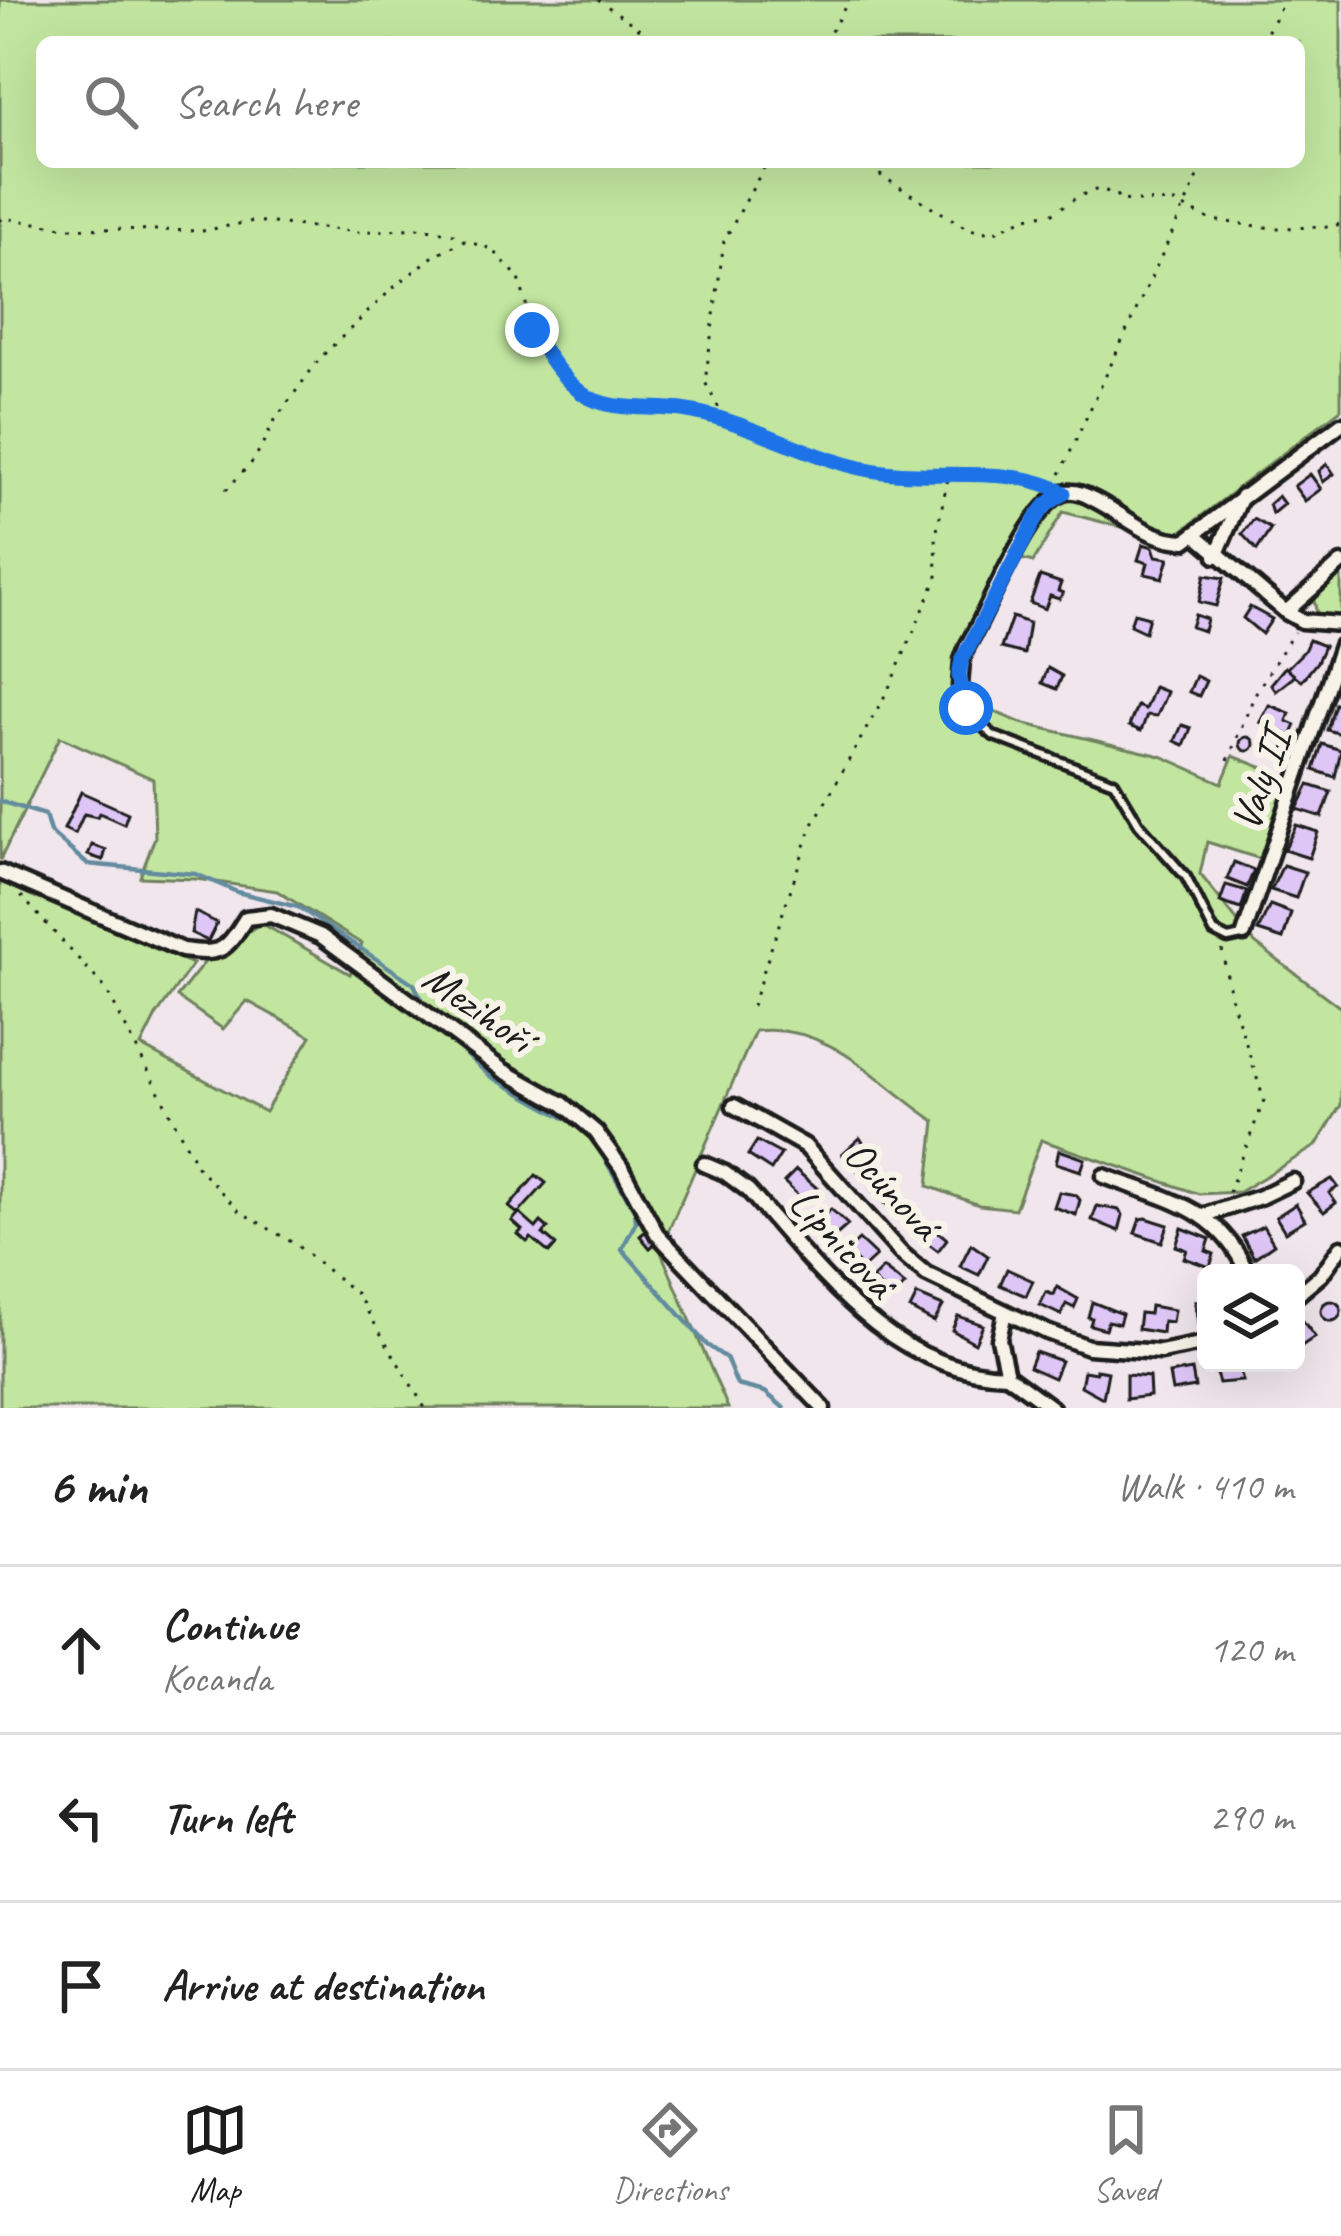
<!DOCTYPE html>
<html lang="en">
<head>
<meta charset="utf-8">
<style>
  :root { --surface:#fff; --page:#f2f2f2; --text:#222; --muted:#767676; --line:#e0e0e0; --accent:#1c1c1c }
  body { margin:0; font-family:Caveat,sans-serif; background:var(--page); color:var(--text) }
  .controls { position:absolute; right:36px; bottom:36px; display:grid; overflow:hidden; border-radius:18px; box-shadow:0 12px 48px #0002 }
  .controls button { width:108px; height:108px; display:grid; place-items:center; padding:0; border:0; border-bottom:3px solid var(--line); background:var(--surface); color:var(--text); font:60px sans-serif }
  .stop { position:absolute; width:36px; height:36px; margin:-27px; border:9px solid #1a73e8; border-radius:50%; background:#fff }
  .stop.end { background:#1a73e8; border-color:#fff; box-shadow:0 3px 12px #0008 }
  .list { margin:0; padding:0; list-style:none }
  h2 { display:flex; justify-content:space-between; align-items:center; height:156px; margin:0; padding:0 48px; font-size:51px }
  h2 small { font-size:39px; font-weight:400; color:var(--muted) }
  .list li { display:grid; grid-template-columns:78px 1fr auto; gap:36px; align-items:center; box-sizing:border-box; height:168px; padding:0 48px; border-top:3px solid var(--line) }
  .list b { display:block; font-size:45px; white-space:nowrap }
  .list p { margin:0; font-size:39px; white-space:nowrap; color:var(--muted) }
  .list em { font-size:39px; font-style:normal; color:var(--muted) }
  .icon { flex:none; width:66px; height:66px; fill:none; stroke:currentColor; stroke-width:2; stroke-linecap:round; stroke-linejoin:round }
  .map { position:relative; flex:none; width:1341px; height:1408px; overflow:hidden }
  .search { position:absolute; background:var(--surface); box-shadow:0 12px 48px #0002; left:36px; right:36px; top:36px; height:132px; display:flex; align-items:center; gap:30px; box-sizing:border-box; padding:0 42px; border-radius:18px; color:var(--muted); font-size:45px }
  .sheet { height:660px; background:var(--surface) }
  nav { display:flex; justify-content:space-around; align-items:center; box-sizing:border-box; height:168px; border-top:3px solid var(--line); background:var(--surface); font-size:33px; color:var(--muted) }
  nav a { display:grid; justify-items:center; gap:6px }
  nav .on { color:var(--accent) }
  .map>svg:first-child { display:block }
  .green { fill:#c2e6a0; stroke:#6f815e; stroke-width:3; fill-rule:evenodd }
  .lines { fill:none; stroke-linecap:round; stroke-linejoin:round }
  .stream { stroke:#648b9f; stroke-width:4.5 }
  .building { fill:#dec6f6; stroke:#1c1c1c; stroke-width:3 }
  .lane-casing { stroke:#1c1c1c; stroke-width:15 }
  .street-casing { stroke:#1c1c1c; stroke-width:21 }
  .path { stroke:#1c1c1c; stroke-width:3; stroke-dasharray:3 9; stroke-linecap:butt }
  .lane { stroke:#f7f3e8; stroke-width:6 }
  .street { stroke:#f7f3e8; stroke-width:12 }
  .route { stroke:#1a73e8; stroke-width:15 }
  .labels { text-anchor:middle; dominant-baseline:central; stroke-width:12; stroke-linejoin:round; paint-order:stroke }
  .street-label { font-size:42px; fill:#1c1c1c; stroke:#f7f3e8 }
</style>
</head>
<body>
<div class="map">
<svg width="1341" height="1408" viewBox="0 0 1341 1408">
  <rect width="100%" height="100%" fill="#f0e6ec"/>
  <filter id="ink" filterUnits="userSpaceOnUse"><feTurbulence type="fractalNoise" baseFrequency=".00833" numOctaves="2"/><feDisplacementMap in="SourceGraphic" scale="24" xChannelSelector="R" yChannelSelector="G"/><feConvolveMatrix kernelMatrix="1 2 1 2 8 2 1 2 1" color-interpolation-filters="sRGB"/></filter>
  <g filter="url(#ink)">
    <g class="green">
      <path d="M0,0H1341V409L1178,534L1137,531L1063,512L1033,562L1018,558L991,605L965,672L969,701L1021,723L1161,756L1222,783L1233,756L1289,778L1264,860L1207,842L1200,874L1255,943L1341,1008V1105L1316,1146L1239,1192L1199,1194L1041,1140L1015,1209L979,1205L928,1186L935,1121C878,1084 831,1022 755,1031L660,1250L728,1408H0V880L193,964L156,1016L141,1046L265,1112L311,1036L247,1001L223,1029L177,997L207,959L261,923L350,974L362,944L277,891L196,879L140,877L155,837L153,779L60,737L0,860ZM42,42H1299V162H42Z"/>
      <path d="M1341,570V616L1317,614L1313,596Z"/>
    </g>
    <g class="lines">
      <g class="stream">
        <path d="M0,801L45,815L50,832L87,864L196,874L237,892L298,907L414,984L426,1009"/>
        <path d="M428,1020L490,1076L579,1126"/>
        <path d="M589,1132L635,1211L636,1222L622,1249L707,1345L726,1358L737,1385L765,1392L784,1408"/>
      </g>
    </g>
    <g class="building">
      <path d="M1327,464L1334,474L1323,482L1319,471Z"/>
      <path d="M1310,474L1321,489L1305,501L1294,486Z"/>
      <path d="M1278,496L1284,504L1272,514L1269,504Z"/>
      <path d="M1254,519L1271,529L1257,550L1242,534Z"/>
      <path d="M1143,544L1153,547L1156,556L1169,558L1163,578L1145,574L1148,563L1138,560Z"/>
      <path d="M1205,575L1224,578L1216,606L1199,602Z"/>
      <path d="M1040,576L1061,583L1058,591L1063,593L1059,599L1050,596L1045,609L1030,603Z"/>
      <path d="M1250,607L1272,619L1262,634L1243,618Z"/>
      <path d="M1134,613L1149,617L1145,632L1130,625Z"/>
      <path d="M1195,615L1207,619L1204,631L1191,627Z"/>
      <path d="M1012,617L1029,623L1024,654L1001,648Z"/>
      <path d="M1309,640L1324,646L1317,662L1302,681L1286,669L1304,651Z"/>
      <path d="M1285,667L1295,676L1276,691L1271,684Z"/>
      <path d="M1048,668L1062,676L1057,689L1042,683Z"/>
      <path d="M1196,676L1206,681L1199,696L1189,692Z"/>
      <path d="M1154,687L1167,692L1157,716L1147,715L1141,731L1129,726L1137,706L1145,709Z"/>
      <path d="M1335,704L1341,706V734L1327,730Z"/>
      <path d="M1269,705L1290,713L1287,721L1296,725L1291,736L1260,722Z"/>
      <path d="M1182,725L1191,728L1184,745L1175,741Z"/>
      <circle cx="1247" cy="744" r="7"/>
      <path d="M1322,744L1341,750L1335,777L1314,770Z"/>
      <path d="M1285,746L1297,751L1291,764L1280,759Z"/>
      <path d="M1309,785L1331,792L1322,817L1297,809Z"/>
      <path d="M81,792L128,813L124,824L99,813L97,817L84,814L75,834L64,829Z"/>
      <path d="M1296,825L1318,832L1309,858L1284,850Z"/>
      <path d="M92,845L106,850L103,860L88,855Z"/>
      <path d="M1234,862L1254,870L1247,887L1227,879Z"/>
      <path d="M1283,865L1305,872L1296,898L1271,890Z"/>
      <path d="M1226,885L1247,891L1241,909L1220,902Z"/>
      <path d="M1270,905L1291,913L1283,939L1258,931Z"/>
      <path d="M195,912L217,923L208,941L191,933Z"/>
      <path d="M860,1138L872,1156L857,1170L842,1154Z"/>
      <path d="M757,1141L781,1154L771,1170L748,1155Z"/>
      <path d="M1059,1150L1085,1159L1081,1171L1056,1163Z"/>
      <path d="M796,1170L817,1188L804,1201L784,1182Z"/>
      <path d="M536,1175L546,1183L518,1214L509,1207Z"/>
      <path d="M885,1177L903,1199L891,1209L871,1189Z"/>
      <path d="M1332,1179L1338,1187L1329,1193L1336,1203L1324,1212L1307,1193Z"/>
      <path d="M1059,1192L1076,1195L1080,1200L1076,1215L1054,1207Z"/>
      <path d="M1296,1204L1305,1220L1285,1232L1276,1217Z"/>
      <path d="M1097,1206L1119,1210L1123,1215L1119,1231L1092,1220Z"/>
      <path d="M831,1209L848,1225L834,1237L819,1219Z"/>
      <path d="M519,1213L536,1228L541,1222L548,1228L543,1234L556,1245L549,1253L531,1238L527,1242L518,1234L522,1230L512,1221Z"/>
      <path d="M919,1216L947,1239L938,1251L909,1229Z"/>
      <path d="M1146,1218L1168,1225L1162,1242L1135,1233L1140,1219Z"/>
      <path d="M1263,1226L1274,1244L1254,1258L1242,1236Z"/>
      <path d="M1182,1228L1210,1239L1206,1251L1214,1254L1210,1267L1184,1258L1187,1250L1176,1246Z"/>
      <path d="M647,1230L657,1242L650,1248L640,1236Z"/>
      <path d="M859,1240L876,1256L863,1268L847,1251Z"/>
      <path d="M971,1244L988,1256L979,1275L960,1266Z"/>
      <path d="M883,1268L905,1285L892,1298L872,1279Z"/>
      <path d="M1007,1269L1033,1281L1026,1296L1000,1285Z"/>
      <path d="M1057,1287L1078,1299L1074,1308L1066,1304L1061,1315L1040,1305L1046,1292L1054,1295Z"/>
      <path d="M917,1295L943,1306L934,1322L910,1309Z"/>
      <path d="M1206,1297V1322L1198,1324L1195,1302Z"/>
      <circle cx="1331" cy="1311" r="10"/>
      <path d="M1092,1302L1122,1314L1119,1324L1108,1321L1105,1329L1090,1325L1092,1318L1088,1317Z"/>
      <path d="M1150,1306L1174,1310L1172,1322L1163,1321L1162,1333L1138,1329L1140,1313L1149,1314Z"/>
      <path d="M958,1316L983,1325L975,1343L952,1330Z"/>
      <path d="M1303,1321L1315,1337L1300,1347L1296,1327Z"/>
      <path d="M1035,1352L1061,1361L1054,1378L1029,1367Z"/>
      <path d="M1237,1363L1243,1381L1219,1383L1214,1368Z"/>
      <path d="M1096,1370L1108,1372L1103,1398L1081,1386L1084,1371L1096,1373Z"/>
      <path d="M1192,1370L1195,1387L1172,1391L1169,1374Z"/>
      <path d="M1126,1375L1149,1377L1150,1396L1126,1399Z"/>
    </g>
    <g class="lines">
      <defs>
        <path id="lane" d="M961,689L969,715L994,736L1114,782L1139,824L1186,877L1214,932L1228,939L1242,936"/>
        <g id="street">
          <path d="M1196,535L1286,612L1302,621L1341,624"/>
          <path d="M1216,556L1242,496"/>
          <path d="M1286,612L1341,563"/>
          <path d="M960,686L962,660L967,646C987,614 1030,499 1067,492C1075,491 1086,495 1093,499C1126,515 1147,540 1185,541L1341,424"/>
          <path d="M0,872L182,950C222,955 225,952 246,918L271,915L321,936L504,1071L563,1104L596,1132L621,1167L657,1234L823,1408"/>
          <path d="M1244,934L1341,646"/>
          <path d="M734,1106L805,1146L900,1252L926,1274L1047,1332L1088,1347L1161,1352L1206,1343"/>
          <path d="M704,1164L725,1173L748,1190C818,1269 891,1373 1007,1375"/>
          <path d="M1104,1176C1165,1199 1220,1207 1247,1273"/>
          <path d="M1205,1215L1260,1197L1293,1181"/>
          <path d="M1296,1296L1321,1275L1341,1247"/>
          <path d="M1005,1313L999,1339L1007,1375L1052,1408"/>
        </g>
      </defs>
      <use href="#lane" class="lane-casing"/>
      <use href="#street" class="street-casing"/>
      <g class="path">
        <path d="M598,0L659,42"/>
        <path d="M825,42L849,0"/>
        <path d="M1262,42L1284,0"/>
        <path d="M859,162L968,229L993,233L1026,217L1053,213L1079,196L1098,189L1116,194L1119,200L1175,203L1211,220L1273,228L1333,227L1341,223"/>
        <path d="M0,221L3,218L69,228L202,231L254,221L358,232L421,228L454,234L463,240"/>
        <path d="M724,418L705,382L724,241L767,162"/>
        <path d="M1055,485L1205,162"/>
        <path d="M226,490L254,460L275,420L320,358L393,288L436,254L465,241L492,249L519,278L533,330L551,364L586,396L608,403L686,410L750,425L860,469L967,477L997,474L1052,486"/>
        <path d="M1228,760L1255,694L1294,632"/>
        <path d="M21,896L106,989L197,1166L239,1211L295,1244L357,1294L425,1408"/>
        <path d="M1222,950L1231,997L1264,1100L1229,1192"/>
        <path d="M752,1006L811,828L888,690L937,578L936,535L948,478"/>
      </g>
      <use href="#lane" class="lane"/>
      <use href="#street" class="street"/>
    </g>
  </g>
  <g class="lines" filter="url(#ink)">
    <path class="route" d="M532,330C546,354 560,377 583,394C608,412 653,406 682,410C753,420 815,464 884,472C939,479 1017,465 1064,493L1046,505L1036,518L962,660L959,675L966,708"/>
  </g>
  <g class="labels">
    <g class="street-label">
      <text transform="translate(1261 780) rotate(-71)">Valy II</text>
      <text transform="translate(478 1008) rotate(35)">Mezihoří</text>
      <text transform="translate(892 1190) rotate(47)">Ocúnová</text>
      <text transform="translate(842 1243) rotate(47)">Lipnicová</text>
    </g>
  </g>
</svg>
<div class="controls">
<button><svg class="icon" aria-label="layers" viewBox="0 0 24 24"><path d="M12 4l9 5-9 5-9-5zM3 14l9 5 9-5"/></svg></button>
</div>
<div class="stop" style="left:966px;top:708px"></div>
<div class="stop end" style="left:532px;top:330px"></div>
<div class="search"><svg class="icon" aria-label="search" viewBox="0 0 24 24"><circle cx="10" cy="10" r="6"/><path d="M15 15l6 6"/></svg>Search here</div>
</div>
<section class="sheet">
<h2>6 min<small>Walk · 410 m</small></h2>
<ul class="list">
<li><svg class="icon" aria-label="ahead" viewBox="0 0 24 24"><path d="M12 20V5M6 11l6-6 6 6"/></svg><div><b>Continue</b><p>Kocanda</p></div><em>120 m</em></li>
<li><svg class="icon" aria-label="left" viewBox="0 0 24 24"><path d="M17 20v-9H6M10 6l-5 5 5 5"/></svg><div><b>Turn left</b></div><em>290 m</em></li>
<li><svg class="icon" aria-label="arrive" viewBox="0 0 24 24"><path d="M6 21V4h12l-3 4 3 4H6"/></svg><div><b>Arrive at destination</b></div></li>
</ul>
</section>
<nav>
<a class="on"><svg class="icon" aria-label="map" viewBox="0 0 24 24"><path d="M3 6l6-2 6 2 6-2v14l-6 2-6-2-6 2zM9 4v14M15 6v14"/></svg>Map</a>
<a><svg class="icon" aria-label="directions" viewBox="0 0 24 24"><path d="M12 3l9 9-9 9-9-9zM9 14v-3h6M13 9l2 2-2 2"/></svg>Directions</a>
<a><svg class="icon" aria-label="saved" viewBox="0 0 24 24"><path d="M7 4h10v16l-5-4-5 4z"/></svg>Saved</a>
</nav>
</body>
</html>
